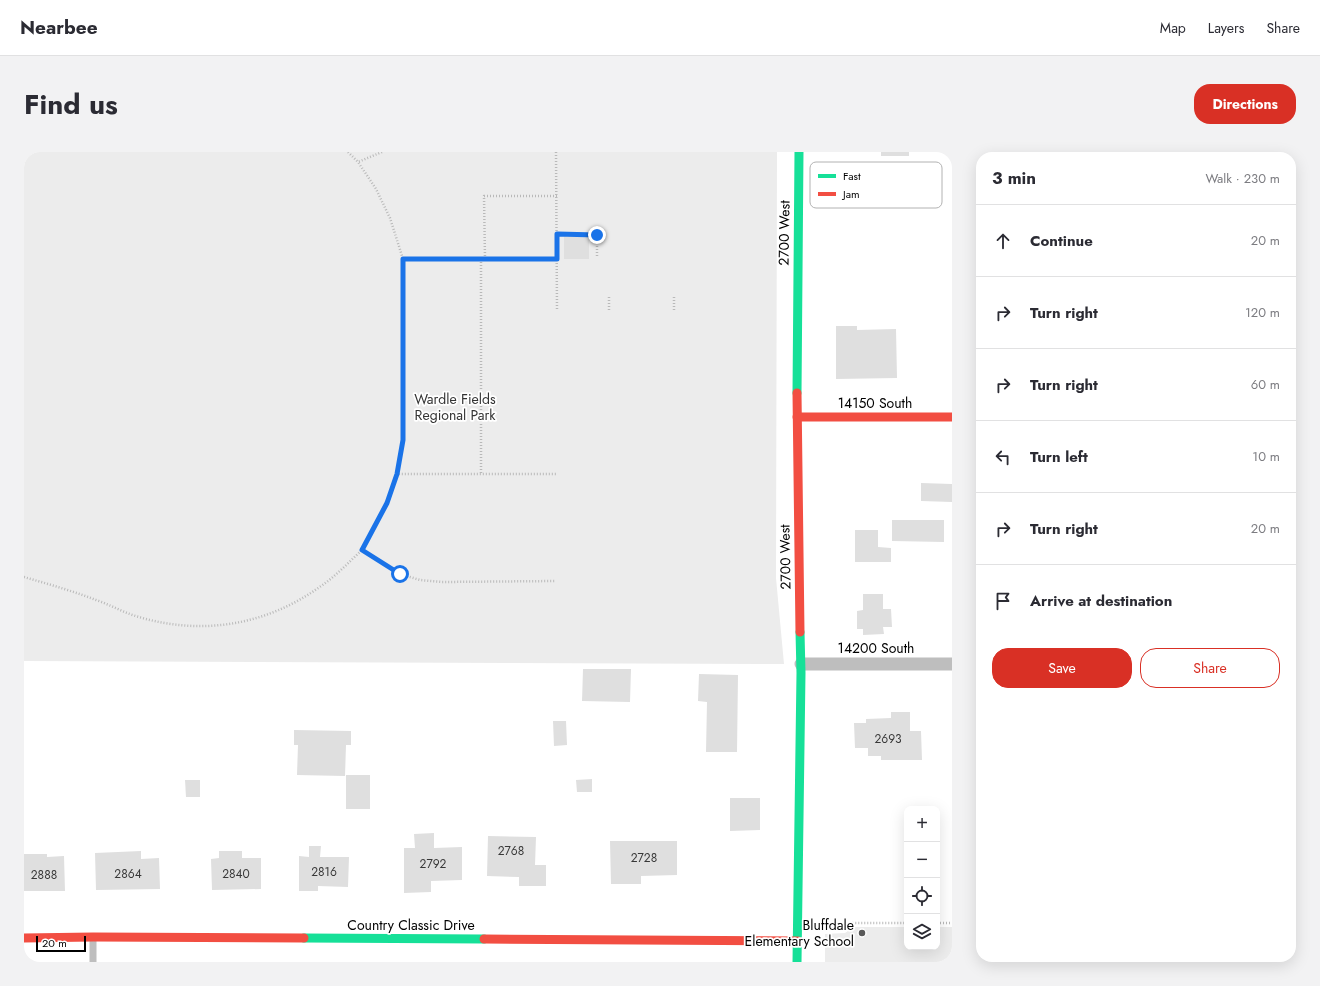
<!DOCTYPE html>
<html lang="en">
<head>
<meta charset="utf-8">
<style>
  :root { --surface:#fff; --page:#f2f2f3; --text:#2b2b33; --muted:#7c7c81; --line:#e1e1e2; --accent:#d93025 }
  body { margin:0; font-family:Jost,sans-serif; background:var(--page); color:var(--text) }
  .controls { position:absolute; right:12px; bottom:12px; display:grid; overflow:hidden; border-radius:8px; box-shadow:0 4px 16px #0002 }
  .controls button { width:36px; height:36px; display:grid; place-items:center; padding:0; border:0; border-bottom:1px solid var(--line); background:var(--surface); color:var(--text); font:20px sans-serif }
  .scale { position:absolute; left:12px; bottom:10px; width:50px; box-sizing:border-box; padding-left:4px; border:2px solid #000; border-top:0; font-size:11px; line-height:14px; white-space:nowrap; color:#000; -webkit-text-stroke:3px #fff; paint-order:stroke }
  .stop { position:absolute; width:12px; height:12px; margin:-9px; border:3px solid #1a73e8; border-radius:50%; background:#fff }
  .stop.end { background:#1a73e8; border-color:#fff; box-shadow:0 1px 4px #0008 }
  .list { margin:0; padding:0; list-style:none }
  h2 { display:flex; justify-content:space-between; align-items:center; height:52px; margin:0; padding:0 16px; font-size:17px }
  h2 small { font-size:13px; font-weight:400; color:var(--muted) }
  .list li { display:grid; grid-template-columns:26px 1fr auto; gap:12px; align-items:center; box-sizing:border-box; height:72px; padding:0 16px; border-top:1px solid var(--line) }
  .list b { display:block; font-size:15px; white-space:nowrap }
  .list em { font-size:13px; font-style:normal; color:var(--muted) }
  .actions { display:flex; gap:8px; padding:12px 16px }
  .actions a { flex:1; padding:9px 0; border:1px solid var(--accent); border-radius:16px; text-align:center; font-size:14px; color:var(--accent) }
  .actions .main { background:var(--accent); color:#fff }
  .icon { flex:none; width:22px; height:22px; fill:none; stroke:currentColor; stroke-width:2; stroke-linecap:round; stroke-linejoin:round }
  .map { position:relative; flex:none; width:928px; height:810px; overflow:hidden; border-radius:16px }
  header { display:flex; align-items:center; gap:24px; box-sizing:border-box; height:56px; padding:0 20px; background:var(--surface); border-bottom:1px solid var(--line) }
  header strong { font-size:19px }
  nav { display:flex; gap:22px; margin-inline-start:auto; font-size:14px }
  .intro { display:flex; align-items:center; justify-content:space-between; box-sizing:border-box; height:96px; padding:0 24px }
  h1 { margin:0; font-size:28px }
  .button { padding:10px 18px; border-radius:16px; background:var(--accent); color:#fff; font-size:14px; font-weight:700 }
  main { display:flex; gap:24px; padding:0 24px }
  aside { flex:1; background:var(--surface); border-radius:16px; box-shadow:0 4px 16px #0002 }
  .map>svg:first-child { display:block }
  .green { fill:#ececec }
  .building { fill:#dfdfdf }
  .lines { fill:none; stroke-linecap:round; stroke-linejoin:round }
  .path { stroke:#b9b9b9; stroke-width:2.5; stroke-dasharray:1 2; stroke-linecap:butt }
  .lane { stroke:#bebebe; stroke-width:7 }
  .street { stroke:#bebebe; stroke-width:13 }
  .fast { stroke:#16e098; stroke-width:9 }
  .jam { stroke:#f24e42; stroke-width:9 }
  .route { stroke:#1a73e8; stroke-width:5 }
  .poi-dot { fill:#595959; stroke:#fff; stroke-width:1.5 }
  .labels { text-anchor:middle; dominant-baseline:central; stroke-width:3.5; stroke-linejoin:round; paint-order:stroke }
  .number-label { font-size:12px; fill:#383838 }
  .street-label { font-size:14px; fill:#000; stroke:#fff }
  .park-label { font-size:14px; fill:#333; stroke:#fff }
  .poi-label { font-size:14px; fill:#000; stroke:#fff; text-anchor:end }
  .key { fill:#fff; stroke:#b2b2b2; stroke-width:1 }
  .key-label { font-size:11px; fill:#000 }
</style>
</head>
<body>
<header>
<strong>Nearbee</strong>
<nav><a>Map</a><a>Layers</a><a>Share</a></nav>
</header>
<div class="intro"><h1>Find us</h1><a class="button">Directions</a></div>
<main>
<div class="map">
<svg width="928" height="810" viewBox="0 0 928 810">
  <rect width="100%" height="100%" fill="#fff"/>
  <g class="green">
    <path d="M0,0H753L752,426L760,512L0,509Z"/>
    <path d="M830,775H883V795H913V775H928V810H801V782L821,781Z"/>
  </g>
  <g class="building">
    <rect x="857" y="0" width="28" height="4"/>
    <rect x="540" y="84" width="25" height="23"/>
    <path d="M812,174H833V178L872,177L873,226L812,227Z"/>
    <path d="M897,331L928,332V350L897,349Z"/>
    <path d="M868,368H920V390L868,389Z"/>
    <path d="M831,378H854V395L867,396V410H831Z"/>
    <path d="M839,442H859V457H867L868,475H859L860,482L839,483V477H833V459L839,458Z"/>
    <path d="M559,517H607L606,550L558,549Z"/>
    <path d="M675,522L714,523L713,600H682L683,550L674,549Z"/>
    <path d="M867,560H886V579H897L898,608H857V604H844V596H831L830,571H842V567L867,566Z"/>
    <path d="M529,569H542L543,593L530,594Z"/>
    <path d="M270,578L327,579V593H322L321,624L273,623L274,593H270Z"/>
    <rect x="322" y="623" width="24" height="34"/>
    <path d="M568,627V640H553L552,628Z"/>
    <path d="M161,628H176V645H162Z"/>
    <path d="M706,646H736V678L706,679Z"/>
    <path d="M410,681V696L438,695V728L407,729V740L380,741V696H391L390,682Z"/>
    <path d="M464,684L512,685L511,713H522V734H495V725L463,724Z"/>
    <path d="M586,689H653V723L617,724V732H587Z"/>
    <path d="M285,694H297L296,705H325L324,735L294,734V739H275V704L285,705Z"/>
    <path d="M117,699V707L135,706L136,737L72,738L71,701Z"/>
    <path d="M195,699H218V706H237V737L188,738L187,707L195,706Z"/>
    <path d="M0,702H23V705L40,704L41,739H0Z"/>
  </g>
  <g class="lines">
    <g class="path">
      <path d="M324,0L334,10"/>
      <path d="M358,0L334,10L352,37L366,66L379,107V288L373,322H532"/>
      <path d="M532,0L533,158"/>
      <path d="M533,82L573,83V105"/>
      <path d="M379,107H533"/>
      <path d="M457,107V322"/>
      <path d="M461,107L460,44H533"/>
      <path d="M585,145V158"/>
      <path d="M650,145V158"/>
      <path d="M338,398L363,351L373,322"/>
      <path d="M0,425C24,432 49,439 72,448C87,453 100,461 115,465C179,484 243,473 297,434C312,424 325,410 338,398L376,422L396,428L418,430L532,429"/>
      <path d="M913,771H928"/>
      <path d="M799,777L811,776L829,771H883"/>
    </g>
    <path class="lane" d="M69,810V785"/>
    <path class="street" d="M777,512H928"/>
    <g class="fast">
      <path d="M773,241L775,0"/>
      <path d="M280,786L460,787"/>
      <path d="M773,810L777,521L776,480"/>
    </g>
    <g class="jam">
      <path d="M773,241L776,480"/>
      <path d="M773,265H928"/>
      <path d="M0,786L69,785L280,786"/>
      <path d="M460,787L774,789"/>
    </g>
  </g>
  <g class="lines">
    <path class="route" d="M376,422L338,398L363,351L373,322L379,288V107H533V82L573,83"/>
  </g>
  <circle class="poi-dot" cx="838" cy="781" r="4"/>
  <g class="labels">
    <g class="number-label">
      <text x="864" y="587">2693</text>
      <text x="487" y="699">2768</text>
      <text x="620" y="706">2728</text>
      <text x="409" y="712">2792</text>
      <text x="300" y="720">2816</text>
      <text x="104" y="722">2864</text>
      <text x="212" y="722">2840</text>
      <text x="20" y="723">2888</text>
    </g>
    <g class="street-label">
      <text transform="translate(760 81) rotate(-89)">2700 West</text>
      <text x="851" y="251">14150 South</text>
      <text transform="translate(761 405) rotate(-91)">2700 West</text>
      <text x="852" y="496">14200 South</text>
      <text x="387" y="773">Country Classic Drive</text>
    </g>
    <g class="park-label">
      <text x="431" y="247">Wardle Fields<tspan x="431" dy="16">Regional Park</tspan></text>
    </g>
    <g class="poi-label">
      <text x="830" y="773">Bluffdale<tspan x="830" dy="16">Elementary School</tspan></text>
    </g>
  </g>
  <rect x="786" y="10" width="132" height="46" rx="6" class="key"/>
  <rect x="794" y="22" width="18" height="4" fill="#16e098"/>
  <rect x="794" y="40" width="18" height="4" fill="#f24e42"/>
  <g class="key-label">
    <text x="819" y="28">Fast</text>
    <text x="819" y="46">Jam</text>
  </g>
</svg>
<div class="controls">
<button>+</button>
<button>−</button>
<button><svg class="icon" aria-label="locate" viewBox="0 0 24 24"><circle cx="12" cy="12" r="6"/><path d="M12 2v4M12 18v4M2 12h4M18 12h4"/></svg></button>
<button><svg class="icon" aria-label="layers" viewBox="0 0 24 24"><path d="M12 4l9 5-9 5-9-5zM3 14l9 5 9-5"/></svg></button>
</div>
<div class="scale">20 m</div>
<div class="stop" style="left:376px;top:422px"></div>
<div class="stop end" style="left:573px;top:83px"></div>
</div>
<aside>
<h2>3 min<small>Walk · 230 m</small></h2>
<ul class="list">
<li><svg class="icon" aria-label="ahead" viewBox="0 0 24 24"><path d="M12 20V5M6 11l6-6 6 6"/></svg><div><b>Continue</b></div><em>20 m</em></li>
<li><svg class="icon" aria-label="right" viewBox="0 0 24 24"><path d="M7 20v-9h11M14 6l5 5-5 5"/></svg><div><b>Turn right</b></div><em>120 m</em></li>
<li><svg class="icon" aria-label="right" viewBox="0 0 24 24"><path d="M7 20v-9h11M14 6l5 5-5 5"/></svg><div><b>Turn right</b></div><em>60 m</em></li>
<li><svg class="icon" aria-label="left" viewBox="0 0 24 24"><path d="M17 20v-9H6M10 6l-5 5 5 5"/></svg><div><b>Turn left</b></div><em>10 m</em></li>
<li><svg class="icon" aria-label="right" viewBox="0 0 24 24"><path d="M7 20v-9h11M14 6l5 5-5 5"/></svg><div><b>Turn right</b></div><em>20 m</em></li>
<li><svg class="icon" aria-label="arrive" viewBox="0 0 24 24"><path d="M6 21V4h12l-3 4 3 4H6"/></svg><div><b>Arrive at destination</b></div></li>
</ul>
<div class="actions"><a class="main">Save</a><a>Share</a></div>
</aside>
</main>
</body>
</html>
